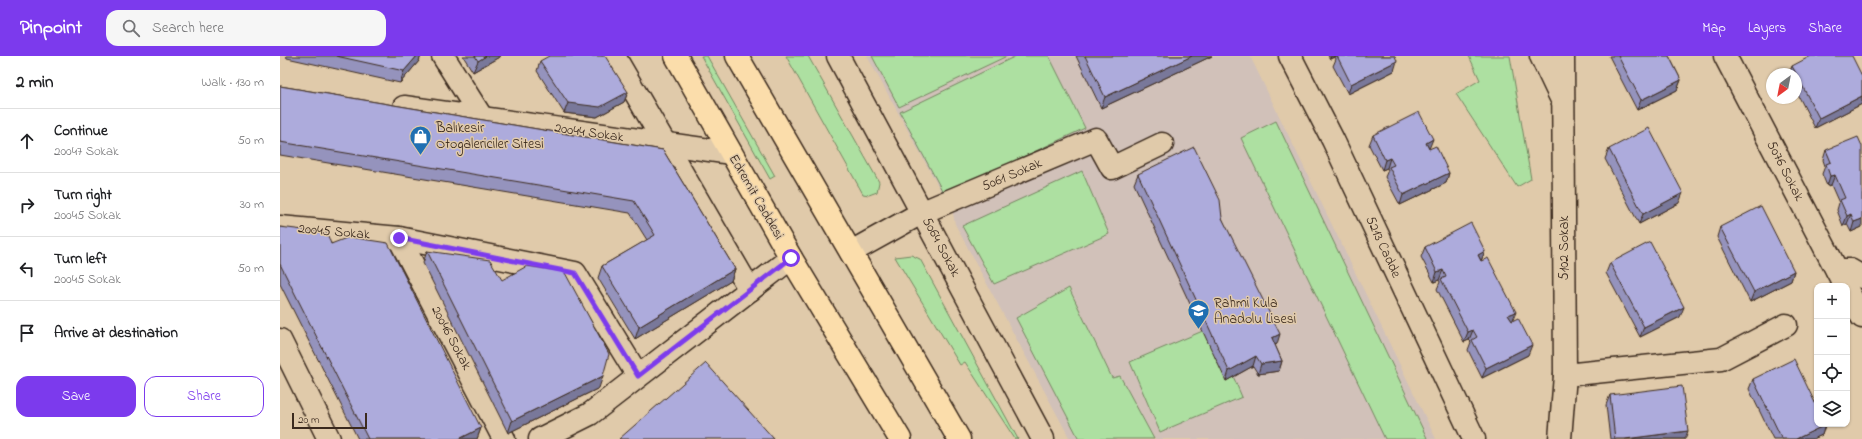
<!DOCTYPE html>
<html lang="en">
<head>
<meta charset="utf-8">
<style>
  :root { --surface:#fff; --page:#f6f6f6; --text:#202124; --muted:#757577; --line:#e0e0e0; --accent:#7c3aed }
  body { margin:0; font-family:"Indie Flower",sans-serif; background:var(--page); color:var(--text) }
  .controls { position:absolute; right:12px; bottom:12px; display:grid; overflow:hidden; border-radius:8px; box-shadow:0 1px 3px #0004 }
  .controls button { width:36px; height:36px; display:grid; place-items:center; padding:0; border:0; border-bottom:1px solid var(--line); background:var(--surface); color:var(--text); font:20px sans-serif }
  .compass { position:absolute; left:1486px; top:12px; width:36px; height:36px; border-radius:50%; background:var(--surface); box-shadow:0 1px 3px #0004; rotate:212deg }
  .scale { position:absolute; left:12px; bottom:10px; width:75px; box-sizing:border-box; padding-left:4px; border:2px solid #3b2a1e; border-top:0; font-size:11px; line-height:14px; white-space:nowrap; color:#3b2a1e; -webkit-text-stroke:3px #e0caaa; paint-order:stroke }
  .stop { position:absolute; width:12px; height:12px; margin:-9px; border:3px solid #7c3aed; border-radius:50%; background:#fff }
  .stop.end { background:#7c3aed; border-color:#fff; box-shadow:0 1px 4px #0008 }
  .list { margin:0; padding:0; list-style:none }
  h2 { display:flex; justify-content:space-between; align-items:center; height:52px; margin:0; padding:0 16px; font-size:17px }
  h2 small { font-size:13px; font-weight:400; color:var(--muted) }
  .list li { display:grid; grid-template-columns:26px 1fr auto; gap:12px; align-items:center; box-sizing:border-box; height:64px; padding:0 16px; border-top:1px solid var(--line) }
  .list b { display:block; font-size:15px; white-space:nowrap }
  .list p { margin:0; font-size:13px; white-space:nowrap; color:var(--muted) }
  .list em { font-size:13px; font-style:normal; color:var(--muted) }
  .actions { display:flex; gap:8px; padding:12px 16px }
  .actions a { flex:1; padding:9px 0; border:1px solid var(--accent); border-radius:12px; text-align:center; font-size:14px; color:var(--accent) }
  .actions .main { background:var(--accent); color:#fff }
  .icon { flex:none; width:22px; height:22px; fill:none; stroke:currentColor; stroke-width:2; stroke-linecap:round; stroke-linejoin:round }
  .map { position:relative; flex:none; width:1582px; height:383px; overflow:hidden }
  header { display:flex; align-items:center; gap:24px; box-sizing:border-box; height:56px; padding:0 20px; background:var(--accent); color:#fff }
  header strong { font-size:19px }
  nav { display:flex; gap:22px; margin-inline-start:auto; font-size:14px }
  .search { width:280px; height:36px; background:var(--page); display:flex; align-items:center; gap:10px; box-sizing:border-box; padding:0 14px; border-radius:12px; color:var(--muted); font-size:15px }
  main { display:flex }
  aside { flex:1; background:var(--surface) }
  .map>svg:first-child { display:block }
  .built { fill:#d1c1b9 }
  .green { fill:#ade0a1; stroke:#748560 }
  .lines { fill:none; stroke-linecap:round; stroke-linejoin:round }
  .minor-casing { stroke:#3b2a1e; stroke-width:25 }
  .highway-casing { stroke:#3b2a1e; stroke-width:25 }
  .minor { stroke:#e0caaa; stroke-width:22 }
  .highway { stroke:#fbddab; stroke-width:22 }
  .wall { fill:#9593bd; stroke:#3b2a1e }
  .shaded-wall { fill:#79789a; stroke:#3b2a1e }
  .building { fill:#adabdc; stroke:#3b2a1e }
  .route { stroke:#7c3aed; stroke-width:5 }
  .labels { text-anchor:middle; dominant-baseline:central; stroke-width:3; stroke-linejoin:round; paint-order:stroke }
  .poi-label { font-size:14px; fill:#3b2a1e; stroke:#e0caaa; text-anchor:start }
  .street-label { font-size:14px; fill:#3b2a1e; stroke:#e0caaa }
</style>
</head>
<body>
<header>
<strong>Pinpoint</strong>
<div class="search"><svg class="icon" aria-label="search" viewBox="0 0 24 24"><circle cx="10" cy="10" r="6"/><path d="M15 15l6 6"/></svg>Search here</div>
<nav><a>Map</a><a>Layers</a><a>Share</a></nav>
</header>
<main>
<aside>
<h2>2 min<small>Walk · 130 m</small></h2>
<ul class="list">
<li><svg class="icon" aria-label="ahead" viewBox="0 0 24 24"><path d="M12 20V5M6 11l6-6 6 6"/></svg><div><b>Continue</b><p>20047 Sokak</p></div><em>50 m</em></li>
<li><svg class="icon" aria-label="right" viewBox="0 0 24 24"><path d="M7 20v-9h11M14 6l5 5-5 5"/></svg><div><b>Turn right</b><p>20045 Sokak</p></div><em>30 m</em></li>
<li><svg class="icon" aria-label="left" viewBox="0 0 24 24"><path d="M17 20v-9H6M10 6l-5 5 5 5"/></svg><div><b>Turn left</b><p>20045 Sokak</p></div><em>50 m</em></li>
<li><svg class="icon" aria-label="arrive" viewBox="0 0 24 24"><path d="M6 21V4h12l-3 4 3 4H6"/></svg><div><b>Arrive at destination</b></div></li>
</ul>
<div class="actions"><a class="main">Save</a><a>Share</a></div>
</aside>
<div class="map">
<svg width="1582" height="383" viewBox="0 0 1582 383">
  <rect width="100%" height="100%" fill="#e0caaa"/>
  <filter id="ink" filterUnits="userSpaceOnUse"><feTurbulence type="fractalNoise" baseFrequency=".025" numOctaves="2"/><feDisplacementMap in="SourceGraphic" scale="8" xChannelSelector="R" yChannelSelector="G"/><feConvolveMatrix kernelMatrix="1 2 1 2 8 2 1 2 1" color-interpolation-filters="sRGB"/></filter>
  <g filter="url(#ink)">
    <path class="built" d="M587,0H970L1156,383H790L675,168L673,157Z"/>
    <g class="green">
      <path d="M421,0H427L495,120L490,123Z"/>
      <path d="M506,0H528L599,126L597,136L589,139L583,138Z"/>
      <path d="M592,0H727L619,51Z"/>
      <path d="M736,0H769L805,72L664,138L620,56Z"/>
      <path d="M1189,0H1230L1251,123L1237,131L1176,38L1200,24Z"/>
      <path d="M996,65L1147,382L1144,383H1105L961,82Z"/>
      <path d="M802,115L829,178L714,228L682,170Z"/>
      <path d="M631,199L640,203L738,383H735L685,306L680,309L615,201Z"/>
      <path d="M789,232L832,322L840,320L874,383H799L736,262Z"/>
      <path d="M932,271L962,341L880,376L850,306Z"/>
    </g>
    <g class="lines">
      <defs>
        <g id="minor">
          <path d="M163,0L202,62"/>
          <path d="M334,0L470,234"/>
          <path d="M558,0L763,383"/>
          <path d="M1010,0L1053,84L1194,383"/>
          <path d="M1261,0L1281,42"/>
          <path d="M1445,0L1565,230"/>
          <path d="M124,51L451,97"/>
          <path d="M0,171L119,182L295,217L358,320"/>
          <path d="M119,182L224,383"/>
          <path d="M571,196L643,156L816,83L832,112L882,88"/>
          <path d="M1557,214H1570L1582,221"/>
          <path d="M1567,234L1582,261"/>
          <path d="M0,284L49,383"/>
          <path d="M1285,319L1441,303L1506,269"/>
          <path d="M260,383L310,358L511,202"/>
          <path d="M1280,383L1285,319L1283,0"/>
        </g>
        <g id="highway">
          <path d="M396,0L511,202L620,383"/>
          <path d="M457,0L679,383"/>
        </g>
      </defs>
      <use href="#minor" class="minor-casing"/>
      <use href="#highway" class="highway-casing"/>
      <use href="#minor" class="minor"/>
      <use href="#highway" class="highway"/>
    </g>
    <g class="wall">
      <path d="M6,0H141L139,5L120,27L7,2Z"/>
      <path d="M183,0H221L193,16Z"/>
      <path d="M796,0H932L821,52Z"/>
      <path d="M1048,0H1115L1114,15L1068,38L1053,10L1056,3L1055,1L1050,3Z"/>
      <path d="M1329,0H1389L1401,24L1397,34L1357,54Z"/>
      <path d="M260,5L348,36L344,46L317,61L284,57L257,15Z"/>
      <path d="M1512,10L1582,20V48L1535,72L1516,35V18H1509Z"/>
      <path d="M0,30L383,94L455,213L451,225L355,283L318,222L322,210L367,184L350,157L0,99Z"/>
      <path d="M1093,79L1149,93L1169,117L1166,127L1120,149L1105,121L1108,114L1107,112L1102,114L1089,89Z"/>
      <path d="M1329,93L1399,147L1359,168L1325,103Z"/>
      <path d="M1546,94L1582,171L1571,176L1567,168L1563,170L1557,154L1559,147L1551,129L1547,130L1542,118L1545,110L1543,104Z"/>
      <path d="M858,118L942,162L997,288L995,289L1002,305L999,315L978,318L973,310L946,325L854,128Z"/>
      <path d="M0,171L51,188L201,372L197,383H78L0,228Z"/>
      <path d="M1440,171L1514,215L1511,225L1470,246L1437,181Z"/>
      <path d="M1145,191L1205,195L1201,205L1248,299L1202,322L1188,294L1191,286L1189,284L1184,286L1157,233L1160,226L1159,224L1154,226L1141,201Z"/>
      <path d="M147,195L222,224L319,332L228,377L143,207Z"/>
      <path d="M1330,207L1400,261L1360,281L1326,217Z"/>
      <path d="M1473,323L1545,369L1542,379L1533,383H1493L1469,333Z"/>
      <path d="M1330,339L1405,383H1330L1326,349Z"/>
    </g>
    <g class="shaded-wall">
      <path d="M137,0H141L139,5L120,27L124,15Z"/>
      <path d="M206,0H221L193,16L198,5Z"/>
      <path d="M912,0H932L821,52L825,41Z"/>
      <path d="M1051,0H1055L1050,3Z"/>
      <path d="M1117,5L1114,15L1068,38L1071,28Z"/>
      <path d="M1401,24L1397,34L1357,54L1361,44Z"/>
      <path d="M348,36L344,46L317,61L284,57L288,47Z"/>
      <path d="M1582,40V48L1535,72L1539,62Z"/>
      <path d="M1153,83L1149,93L1146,87Z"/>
      <path d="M1110,102L1107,112L1102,114L1105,104Z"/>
      <path d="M1169,117L1166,127L1120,149L1123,139Z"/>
      <path d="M1555,119L1551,129L1547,130L1550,120Z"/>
      <path d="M1403,137L1399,147L1359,168L1363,158Z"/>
      <path d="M1571,158L1567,168L1563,170L1567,160Z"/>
      <path d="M1582,163V171L1571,176L1574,166Z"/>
      <path d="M1205,195L1201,205L1198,199Z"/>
      <path d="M455,213L451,225L355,283L359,271Z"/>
      <path d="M1163,214L1159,224L1154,226L1157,216Z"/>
      <path d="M1514,215L1511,225L1470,246L1474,236Z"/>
      <path d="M1404,251L1400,261L1360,281L1364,271Z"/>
      <path d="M1236,256L1232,266L1228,259Z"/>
      <path d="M1193,274L1189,284L1184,286L1188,276Z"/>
      <path d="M1000,278L997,288L988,292L992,282Z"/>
      <path d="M1252,289L1248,299L1202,322L1206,312Z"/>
      <path d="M976,300L973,310L946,325L949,315Z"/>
      <path d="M1002,305L999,315L978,318L981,308Z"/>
      <path d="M323,320L319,332L228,377L232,365Z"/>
      <path d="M1545,369L1542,379L1533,383H1516Z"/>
      <path d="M201,372L197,383H179Z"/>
      <path d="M1408,375L1405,383H1345Z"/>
    </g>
    <g class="building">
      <path d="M56,0H137L124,15Z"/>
      <path d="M195,0H206L198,5Z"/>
      <path d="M269,0H325L348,36L320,51L288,47L260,5Z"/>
      <path d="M805,0H912L825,41Z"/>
      <path d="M1057,0H1115L1117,5L1071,28Z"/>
      <path d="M1338,0H1389L1401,24L1361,44Z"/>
      <path d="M1531,0H1572L1582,20V40L1539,62L1512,10Z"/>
      <path d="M0,30L383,94L455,213L359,271L322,210L375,179L354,145L0,86Z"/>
      <path d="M1139,56L1153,83L1146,87L1149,93L1156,90L1169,117L1123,139L1109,111L1114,109L1110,102L1105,104L1093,79Z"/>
      <path d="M1369,72L1403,137L1363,158L1329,93Z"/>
      <path d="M1578,81L1582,90V163L1574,166L1571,158L1567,160L1560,144L1565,142L1555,119L1550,120L1546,108L1551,106L1546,94Z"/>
      <path d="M914,91L940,144L942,162L1000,278L992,282L1002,305L981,308L976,300L949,315L858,118Z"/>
      <path d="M1481,150L1514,215L1474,236L1440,171Z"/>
      <path d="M1191,167L1205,195L1198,199L1201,205L1208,202L1236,256L1228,259L1232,265L1238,262L1252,289L1206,312L1192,284L1197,281L1193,274L1188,276L1161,223L1166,221L1163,214L1157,216L1145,191Z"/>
      <path d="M0,171L47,177L51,188L69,181L108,187L201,372L179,383H88L0,208Z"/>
      <path d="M1370,186L1404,251L1364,271L1330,207Z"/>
      <path d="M147,195L210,204L222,224L247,210L284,215L329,298L323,320L232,365Z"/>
      <path d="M1514,303L1537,351V368H1545V369L1516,383H1502L1473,323Z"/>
      <path d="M426,307L494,383H339Z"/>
      <path d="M1402,330L1408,375L1345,383H1335L1330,339Z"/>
    </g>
  </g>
  <g class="lines" filter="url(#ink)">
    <path class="route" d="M119,182L295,217L358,320L511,202"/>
  </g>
  <defs>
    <symbol id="shop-pin" viewBox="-11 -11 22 30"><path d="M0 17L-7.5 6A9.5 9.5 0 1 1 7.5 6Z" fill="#1f6fb2" stroke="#e0caaa"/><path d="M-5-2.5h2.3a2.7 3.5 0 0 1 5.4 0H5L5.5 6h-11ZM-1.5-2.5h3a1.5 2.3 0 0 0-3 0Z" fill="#fff"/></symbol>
    <symbol id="school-pin" viewBox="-11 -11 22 30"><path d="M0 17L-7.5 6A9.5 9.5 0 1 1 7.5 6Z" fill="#1f6fb2" stroke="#e0caaa"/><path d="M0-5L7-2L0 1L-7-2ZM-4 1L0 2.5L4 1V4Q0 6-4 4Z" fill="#fff"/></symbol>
  </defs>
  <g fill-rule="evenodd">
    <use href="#shop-pin" x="128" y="68" width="25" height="34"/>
    <use href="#school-pin" x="906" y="242" width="25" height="34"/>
  </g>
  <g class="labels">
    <g class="poi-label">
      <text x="156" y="72">Balıkesir<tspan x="156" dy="16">Otogalericiler Sitesi</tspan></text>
      <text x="934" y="247">Rahmi Kula<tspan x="934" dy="16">Anadolu Lisesi</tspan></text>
    </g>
    <g class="street-label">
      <text transform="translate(309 77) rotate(8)">20044 Sokak</text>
      <text transform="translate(1505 115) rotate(63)">5076 Sokak</text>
      <text transform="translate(732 119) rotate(-23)">5061 Sokak</text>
      <text transform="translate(476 141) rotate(60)">Edremit Caddesi</text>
      <text transform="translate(54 176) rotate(5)">20045 Sokak</text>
      <text transform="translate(661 191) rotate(62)">5064 Sokak</text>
      <text transform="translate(1103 191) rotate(65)">5213 Cadde</text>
      <text transform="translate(1284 192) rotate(-90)">5102 Sokak</text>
      <text transform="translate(171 282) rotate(62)">20046 Sokak</text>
    </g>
  </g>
</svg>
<div class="controls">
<button>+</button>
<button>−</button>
<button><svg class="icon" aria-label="locate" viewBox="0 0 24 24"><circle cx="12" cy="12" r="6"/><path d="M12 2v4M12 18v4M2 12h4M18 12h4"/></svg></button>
<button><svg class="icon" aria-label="layers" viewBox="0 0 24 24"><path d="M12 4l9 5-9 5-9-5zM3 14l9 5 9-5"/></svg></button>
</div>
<svg class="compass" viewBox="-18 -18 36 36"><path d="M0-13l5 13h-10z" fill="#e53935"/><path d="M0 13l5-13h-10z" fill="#757577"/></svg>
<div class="scale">20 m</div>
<div class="stop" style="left:511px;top:202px"></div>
<div class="stop end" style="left:119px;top:182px"></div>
</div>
</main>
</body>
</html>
